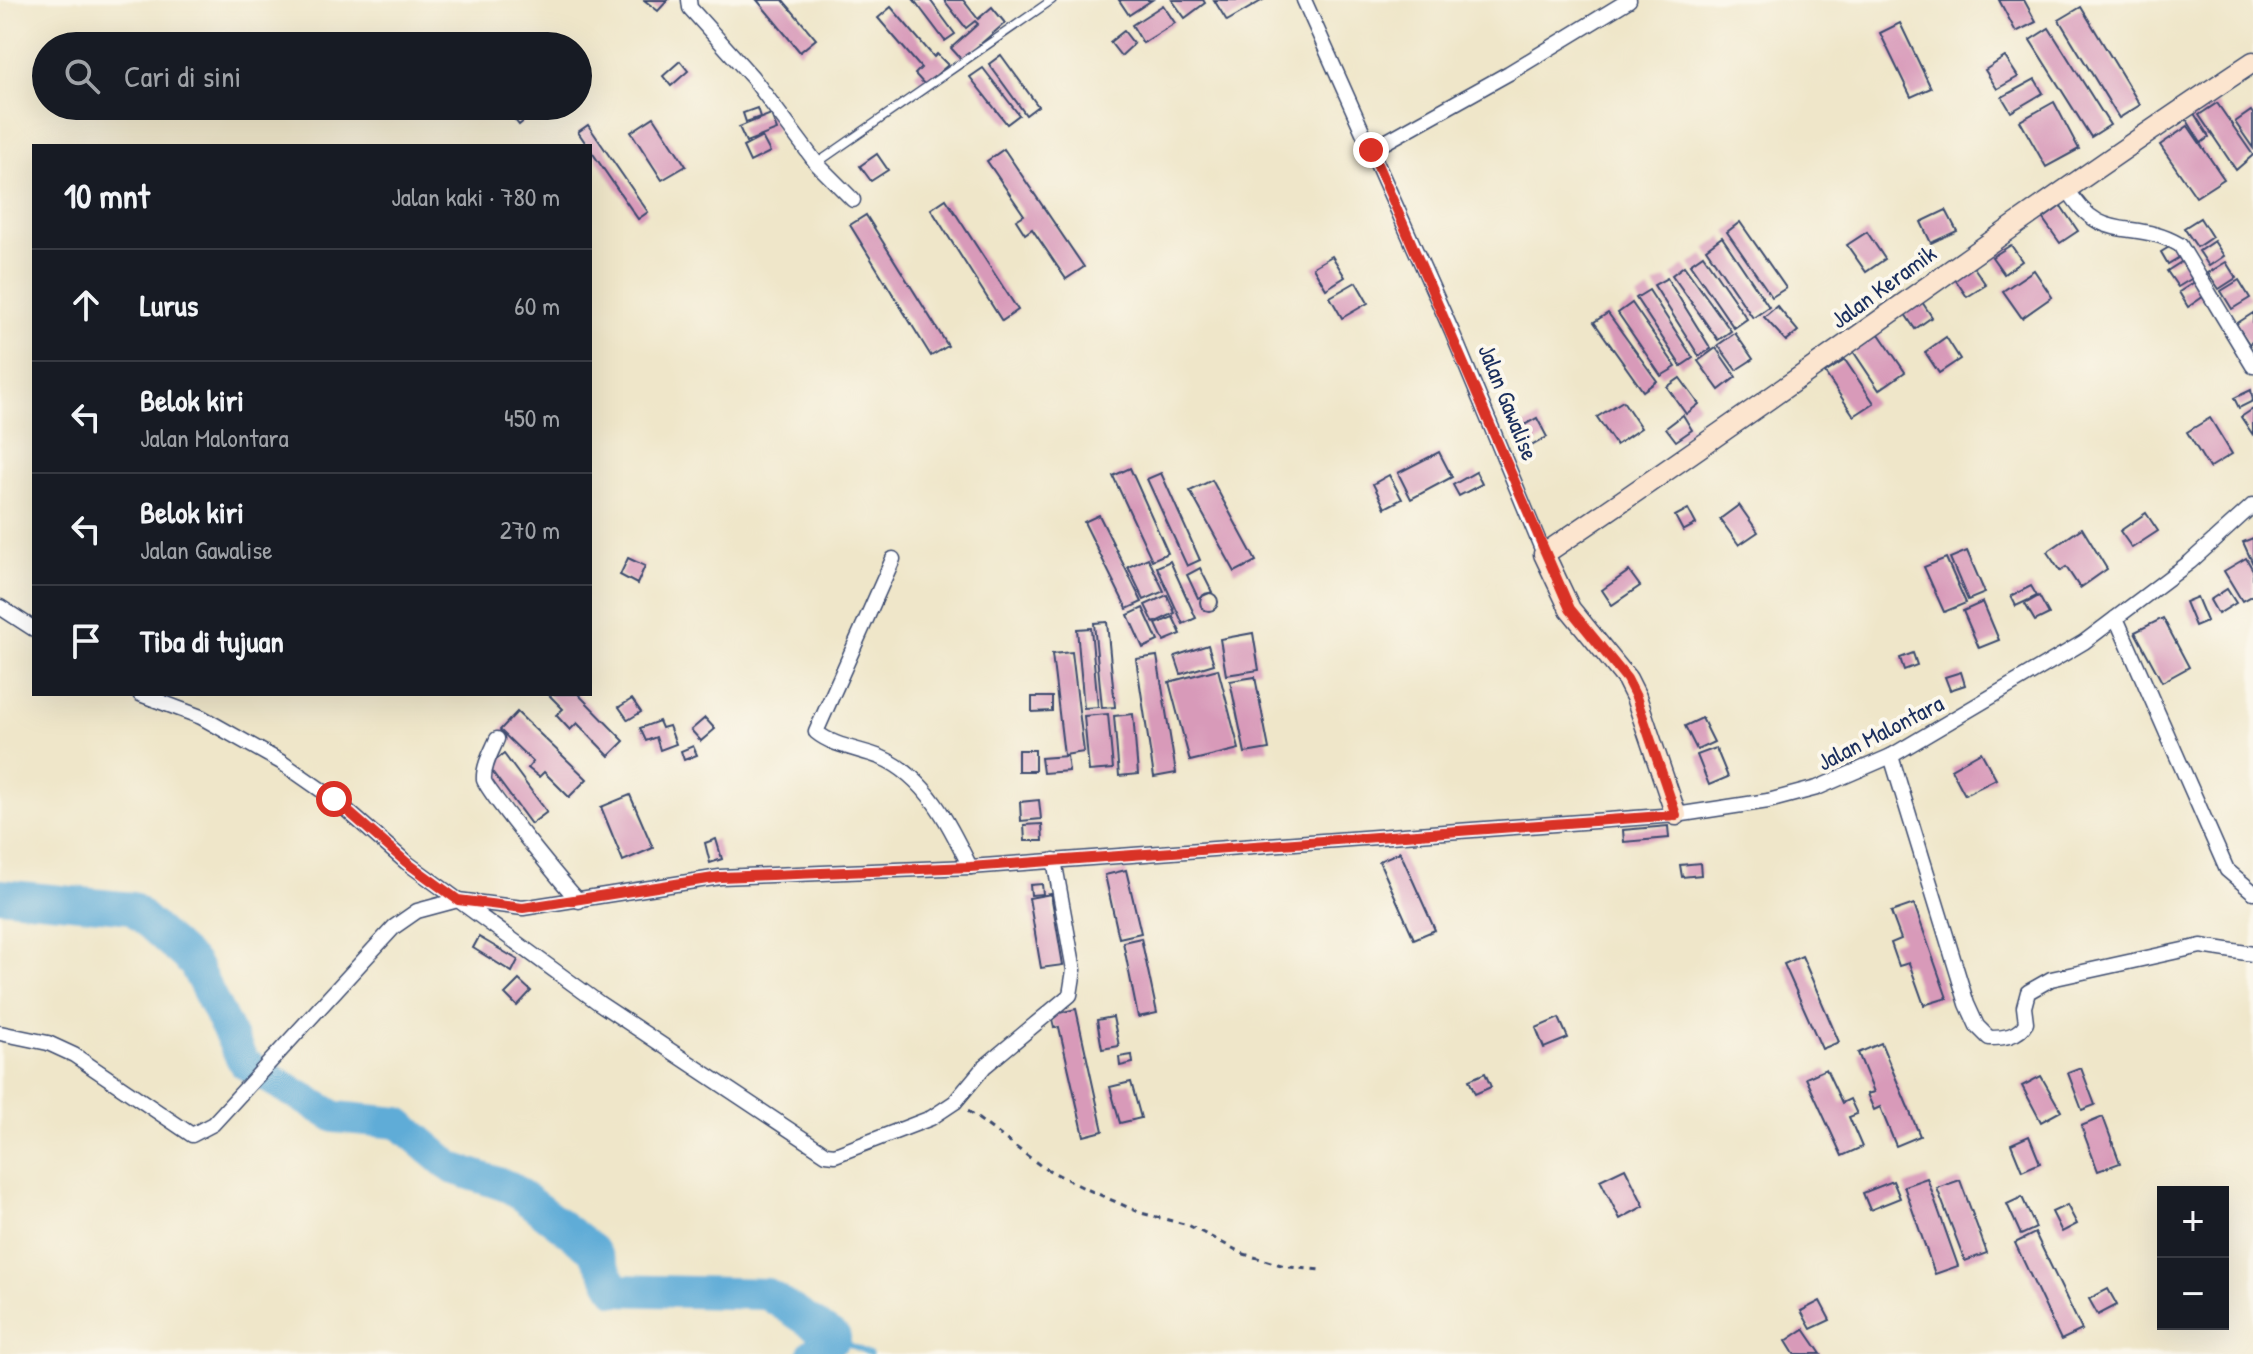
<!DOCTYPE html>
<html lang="id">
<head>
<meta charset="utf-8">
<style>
  :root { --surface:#171b24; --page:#20242c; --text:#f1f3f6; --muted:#9ea1a6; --line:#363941 }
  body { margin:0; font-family:"Patrick Hand",sans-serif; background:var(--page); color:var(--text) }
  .controls { position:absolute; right:24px; bottom:24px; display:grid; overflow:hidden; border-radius:0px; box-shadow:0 8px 32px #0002 }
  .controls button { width:72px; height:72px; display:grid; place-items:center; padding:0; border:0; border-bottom:2px solid var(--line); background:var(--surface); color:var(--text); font:40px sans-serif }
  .stop { position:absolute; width:24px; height:24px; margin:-18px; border:6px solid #d93025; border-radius:50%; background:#fff }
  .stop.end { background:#d93025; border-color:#fff; box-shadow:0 2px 8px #0008 }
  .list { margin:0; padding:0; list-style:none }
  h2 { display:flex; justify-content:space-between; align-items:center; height:104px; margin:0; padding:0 32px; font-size:34px }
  h2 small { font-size:26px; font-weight:400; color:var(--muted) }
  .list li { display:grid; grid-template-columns:52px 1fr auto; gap:24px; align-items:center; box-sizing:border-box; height:112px; padding:0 32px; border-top:2px solid var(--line) }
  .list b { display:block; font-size:30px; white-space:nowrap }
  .list p { margin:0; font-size:26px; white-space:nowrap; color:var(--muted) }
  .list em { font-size:26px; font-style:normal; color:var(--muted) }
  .icon { flex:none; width:44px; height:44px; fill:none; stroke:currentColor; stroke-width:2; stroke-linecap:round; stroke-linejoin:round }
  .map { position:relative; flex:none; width:2253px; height:1354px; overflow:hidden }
  .search { position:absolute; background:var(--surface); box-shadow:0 8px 32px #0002; left:32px; top:32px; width:560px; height:88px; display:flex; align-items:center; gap:20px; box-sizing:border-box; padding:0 28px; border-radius:44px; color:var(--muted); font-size:30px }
  .panel { position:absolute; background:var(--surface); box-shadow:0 8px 32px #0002; left:32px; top:144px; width:560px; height:552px; border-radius:0px }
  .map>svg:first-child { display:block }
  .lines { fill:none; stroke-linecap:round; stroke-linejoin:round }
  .stream { stroke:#5eacd7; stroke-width:5 }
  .river { stroke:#5eacd7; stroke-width:32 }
  .building { fill:#d89ab9 }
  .lane-casing { stroke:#3b4a6e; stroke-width:10 }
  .street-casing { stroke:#3b4a6e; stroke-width:17 }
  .secondary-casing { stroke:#3b4a6e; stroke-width:23 }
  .path { stroke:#3b4a6e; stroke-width:3; stroke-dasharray:6 6; stroke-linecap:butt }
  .lane { stroke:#fff; stroke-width:7 }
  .street { stroke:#fff; stroke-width:14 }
  .secondary { stroke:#fce5cf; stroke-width:20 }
  .route { stroke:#d93025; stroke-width:10 }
  .labels { text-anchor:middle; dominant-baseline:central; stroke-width:8; stroke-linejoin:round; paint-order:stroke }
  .street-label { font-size:24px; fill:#1b2f5e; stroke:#fbf7ec }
</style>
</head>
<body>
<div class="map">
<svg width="2253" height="1354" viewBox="0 0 2253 1354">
  <rect width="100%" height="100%" fill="#fbf7ec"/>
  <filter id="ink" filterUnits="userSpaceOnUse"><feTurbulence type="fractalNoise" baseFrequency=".0125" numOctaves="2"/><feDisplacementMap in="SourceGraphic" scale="16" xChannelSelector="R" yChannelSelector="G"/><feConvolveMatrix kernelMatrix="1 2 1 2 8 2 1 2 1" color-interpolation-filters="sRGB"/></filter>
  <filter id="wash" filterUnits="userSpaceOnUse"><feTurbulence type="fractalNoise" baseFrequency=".006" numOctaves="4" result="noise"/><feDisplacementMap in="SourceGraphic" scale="32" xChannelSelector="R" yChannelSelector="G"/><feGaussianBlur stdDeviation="1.8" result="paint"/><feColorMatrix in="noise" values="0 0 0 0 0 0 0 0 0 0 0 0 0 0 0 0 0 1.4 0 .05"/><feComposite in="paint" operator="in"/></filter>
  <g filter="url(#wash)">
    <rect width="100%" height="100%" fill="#efe6c9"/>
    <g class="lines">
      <path class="stream" d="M835,1338L870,1354"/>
      <path class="river" d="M0,895L132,908L194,964L244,1063L335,1117L399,1123L452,1168L510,1187L593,1250L616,1290L767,1294L835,1338L813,1354"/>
    </g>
    <g id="blocks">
      <g class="building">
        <path d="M644,0H668L658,11Z"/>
        <path d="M757,0H783L816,39L800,52Z"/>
        <path d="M914,0H930L955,34L945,41Z"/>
        <path d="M944,0H963L978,19L992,7L1005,23L962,60L951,48L978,24L975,21L966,28Z"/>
        <path d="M1119,0H1152L1129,15Z"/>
        <path d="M1172,0H1203L1205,3L1185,18Z"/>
        <path d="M1214,0H1263L1227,21Z"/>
        <path d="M1999,0H2024L2036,22L2016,32Z"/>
        <path d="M1163,5L1175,23L1143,43L1132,25Z"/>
        <path d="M891,7L934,57L937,54L948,65L925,85L915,74L921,68L878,18Z"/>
        <path d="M2081,7L2140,105L2119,118L2059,20Z"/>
        <path d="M1900,23L1931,88L1911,97L1880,33Z"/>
        <path d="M2049,28L2110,125L2091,137L2030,40Z"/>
        <path d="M1124,31L1134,44L1121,56L1110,42Z"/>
        <path d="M1001,55L1038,106L1026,115L989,64Z"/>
        <path d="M2005,57L2018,77L1997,89L1985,70Z"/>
        <path d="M680,61L688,71L671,86L663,76Z"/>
        <path d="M983,68L1019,115L1007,124L970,77Z"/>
        <path d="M2035,79L2043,93L2011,112L2002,97Z"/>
        <path d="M2054,102L2079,149L2046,167L2020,121Z"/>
        <path d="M2217,103L2253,155L2236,170L2199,115Z"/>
        <path d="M504,106H525L532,114L519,125Z"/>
        <path d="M2190,107L2209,137L2201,143L2182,112Z"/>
        <path d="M757,108L760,117L746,122L743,113Z"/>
        <path d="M2251,111L2253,114V148L2235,122Z"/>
        <path d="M771,114L777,130L746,142L739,127Z"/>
        <path d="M654,117L686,166L662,180L631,132Z"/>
        <path d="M588,125L648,212L638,219L578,132Z"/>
        <path d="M2188,126L2224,179L2196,197L2160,145Z"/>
        <path d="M762,137L770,152L750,162L743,147Z"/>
        <path d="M1004,149L1084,267L1066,279L1032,229L1025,234L1016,220L1024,215L987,161Z"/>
        <path d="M877,154L888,170L871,181L860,166Z"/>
        <path d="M946,199L1018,310L1002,321L931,209Z"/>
        <path d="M2061,206L2078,231L2060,243L2043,219Z"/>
        <path d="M1946,210L1957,231L1931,243L1921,222Z"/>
        <path d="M866,215L948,346L931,356L850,225Z"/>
        <path d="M2200,218L2212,237L2197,247L2184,228Z"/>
        <path d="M1740,222L1786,288L1772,297L1727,232Z"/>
        <path d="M1867,232L1885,259L1866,272L1847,245Z"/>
        <path d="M1722,237L1769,307L1753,318L1706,249Z"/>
        <path d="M2214,241L2224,256L2209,266L2199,251Z"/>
        <path d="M2176,243L2183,255L2168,264L2161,252Z"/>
        <path d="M2011,245L2022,261L2004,274L1992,257Z"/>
        <path d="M1703,255L1747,319L1734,328L1690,264Z"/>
        <path d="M1332,256L1345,277L1326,289L1313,267Z"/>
        <path d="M2186,259L2196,276L2178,287L2167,271Z"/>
        <path d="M2226,262L2236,278L2219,289L2208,273Z"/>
        <path d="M1684,266L1731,331L1718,340L1672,275Z"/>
        <path d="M1973,266L1986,285L1967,297L1955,279Z"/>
        <path d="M2034,270L2052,297L2022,318L2003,291Z"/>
        <path d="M1667,278L1711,349L1699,356L1654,285Z"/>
        <path d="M2198,280L2207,294L2188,307L2179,292Z"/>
        <path d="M2239,280L2250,298L2232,309L2221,291Z"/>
        <path d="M1356,282L1368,303L1342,318L1330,297Z"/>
        <path d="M1649,290L1693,358L1681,366L1636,298Z"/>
        <path d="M1922,302L1932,317L1915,329L1905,314Z"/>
        <path d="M1632,303L1676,367L1661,376L1618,313Z"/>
        <path d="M1777,306L1798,331L1786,341L1764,317Z"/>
        <path d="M1608,313L1657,381L1643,391L1594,322Z"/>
        <path d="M2253,313V341L2249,344L2236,324Z"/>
        <path d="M1735,333L1753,359L1736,370L1718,345Z"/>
        <path d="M1879,334L1905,372L1879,390L1853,351Z"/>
        <path d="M1946,337L1960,359L1939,373L1925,352Z"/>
        <path d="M1716,348L1736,377L1719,390L1698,361Z"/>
        <path d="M1845,360L1874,403L1854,416L1825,373Z"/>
        <path d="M1680,378L1699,404L1686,414L1667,387Z"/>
        <path d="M2251,390L2253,401L2239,408L2234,398Z"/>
        <path d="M1623,401L1641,428L1616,445L1597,417Z"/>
        <path d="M2253,409V435L2241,417Z"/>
        <path d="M1683,415L1692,430L1676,441L1666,428Z"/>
        <path d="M1537,418L1547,437L1531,446L1521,427Z"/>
        <path d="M2210,418L2232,454L2209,468L2187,432Z"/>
        <path d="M1439,452L1452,477L1411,499L1398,473Z"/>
        <path d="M1130,468L1168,553L1152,560L1113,476Z"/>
        <path d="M1476,472L1482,484L1459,496L1453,485Z"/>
        <path d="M1161,473L1200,560L1187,566L1147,479Z"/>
        <path d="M1389,475L1402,499L1385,508L1373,484Z"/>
        <path d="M1212,480L1256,561L1235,572L1190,491Z"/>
        <path d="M1739,505L1758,532L1739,545L1720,519Z"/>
        <path d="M1688,509L1696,524L1683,531L1675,516Z"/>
        <path d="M2146,513L2158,531L2132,548L2120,531Z"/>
        <path d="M1099,515L1142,602L1127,609L1084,522Z"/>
        <path d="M2082,528L2107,569L2080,588L2066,567L2060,571L2047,552Z"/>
        <path d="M2253,538V564L2243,542Z"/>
        <path d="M1967,551L1985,593L1968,600L1950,558Z"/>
        <path d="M628,558L645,566L637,584L620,575Z"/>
        <path d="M1148,558L1164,591L1144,600L1128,567Z"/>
        <path d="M1946,558L1966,603L1944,612L1924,567Z"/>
        <path d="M2246,558L2253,570V595L2242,601L2224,571Z"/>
        <path d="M1170,561L1196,618L1183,624L1157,567Z"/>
        <path d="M1200,568L1212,592L1198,598L1187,575Z"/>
        <path d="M1629,571L1640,586L1612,605L1602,590Z"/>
        <path d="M2031,586L2037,596L2016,606L2011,596Z"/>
        <path d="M2227,589L2236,603L2218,614L2210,600Z"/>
        <circle cx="1209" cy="602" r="9"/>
        <path d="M1167,595L1175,613L1154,623L1145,605Z"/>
        <path d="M2039,596L2049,614L2035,621L2025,604Z"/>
        <path d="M2197,597L2207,621L2195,626L2185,602Z"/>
        <path d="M1983,602L1999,640L1979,648L1963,611Z"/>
        <path d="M1143,608L1158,641L1143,648L1128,615Z"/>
        <path d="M1173,617L1181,634L1164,641L1156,624Z"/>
        <path d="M2163,618L2189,667L2162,682L2135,632Z"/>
        <path d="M1107,622L1115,707L1102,708L1094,623Z"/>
        <path d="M1091,628L1098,707L1084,708L1077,629Z"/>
        <path d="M1253,633L1259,670L1226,675L1220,639Z"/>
        <path d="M1208,645L1214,664L1181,674L1175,656Z"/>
        <path d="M1072,652L1084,752L1064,755L1052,654Z"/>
        <path d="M1913,653L1917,665L1904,670L1900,658Z"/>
        <path d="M1157,656L1176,773L1154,777L1136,659Z"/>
        <path d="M1218,669L1239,749L1190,761L1169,682Z"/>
        <path d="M1961,672L1965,685L1950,690L1945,677Z"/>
        <path d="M1255,677L1269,749L1245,753L1230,681Z"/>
        <path d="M548,694H578L624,741L609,756L577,723L570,730L556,715L563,709Z"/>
        <path d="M1032,697H1052V711L1032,712Z"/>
        <path d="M632,699L641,712L628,720L619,707Z"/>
        <path d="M517,712L587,779L569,797L544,772L539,777L528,768L533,762L500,730Z"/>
        <path d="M1108,714L1113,769L1089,771L1084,716Z"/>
        <path d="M1133,714L1138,774L1119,776L1114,716Z"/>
        <path d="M705,718L715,729L701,741L691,730Z"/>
        <path d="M1702,718L1714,742L1697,750L1685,726Z"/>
        <path d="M659,721L662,728L669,726L676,744L660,750L656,737L646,741L640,728Z"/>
        <path d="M693,746L697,755L684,760L681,751Z"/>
        <path d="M1716,748L1728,777L1709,785L1697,755Z"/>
        <rect x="1018" y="750" width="17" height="21"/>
        <path d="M1981,752L1996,779L1965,795L1951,769Z"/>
        <path d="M504,754L547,812L531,824L488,766Z"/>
        <path d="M1067,756L1069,771L1043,773L1041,758Z"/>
        <path d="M630,795L653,848L623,861L601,807Z"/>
        <path d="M1039,800L1041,819L1021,821L1020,802Z"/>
        <path d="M1042,824L1043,841H1025L1024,825Z"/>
        <path d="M1668,826L1669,838L1624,842L1623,830Z"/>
        <path d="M716,839L722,859L710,863L705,843Z"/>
        <path d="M1400,852L1435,930L1414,939L1379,861Z"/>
        <path d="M1700,863L1701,875L1682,877L1680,865Z"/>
        <path d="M1126,870L1141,933L1119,938L1105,875Z"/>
        <path d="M1042,884L1043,894L1031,895L1030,885Z"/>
        <path d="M1051,894L1063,965L1041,968L1029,898Z"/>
        <path d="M1914,904L1947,998L1924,1005L1909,963L1899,966L1891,943L1901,939L1891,912Z"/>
        <path d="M479,937L518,960L512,972L473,948Z"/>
        <path d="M1141,938L1157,1013L1138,1017L1123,942Z"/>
        <path d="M1802,956L1839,1042L1822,1049L1784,964Z"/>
        <path d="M519,980L531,991L517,1006L505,994Z"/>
        <path d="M1076,1009L1103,1131L1084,1136L1059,1027L1054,1028L1051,1015Z"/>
        <path d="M1113,1017L1119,1046L1102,1049L1097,1020Z"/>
        <path d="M1559,1018L1568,1038L1544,1048L1536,1028Z"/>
        <path d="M1881,1043L1920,1136L1896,1146L1880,1107L1874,1110L1867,1094L1874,1092L1858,1053Z"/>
        <path d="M1132,1055L1133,1063L1120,1066L1119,1057Z"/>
        <path d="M2081,1068L2095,1105L2082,1110L2068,1073Z"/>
        <path d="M1826,1069L1842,1103L1850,1099L1857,1114L1849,1117L1862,1147L1842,1156L1806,1078Z"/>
        <path d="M1485,1073L1491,1087L1475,1094L1469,1080Z"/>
        <path d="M2041,1076L2061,1111L2041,1122L2022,1086Z"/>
        <path d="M1131,1082L1141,1118L1120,1123L1110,1087Z"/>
        <path d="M2103,1117L2120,1163L2098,1171L2081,1126Z"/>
        <path d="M2029,1136L2040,1163L2022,1171L2011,1144Z"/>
        <path d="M1625,1168L1644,1206L1620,1219L1600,1180Z"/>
        <path d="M1927,1178L1958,1266L1935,1274L1904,1186Z"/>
        <path d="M1960,1180L1987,1253L1965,1261L1937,1188Z"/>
        <path d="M1893,1181L1900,1198L1870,1210L1863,1193Z"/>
        <path d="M2022,1197L2036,1228L2021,1235L2007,1204Z"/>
        <path d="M2067,1205L2077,1224L2062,1232L2052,1212Z"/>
        <path d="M2035,1233L2082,1330L2061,1340L2015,1243Z"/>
        <path d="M2108,1289L2117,1305L2098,1315L2089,1299Z"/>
        <path d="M1820,1301L1830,1320L1811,1329L1801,1311Z"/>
        <path d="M1804,1329L1821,1354H1794L1786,1341Z"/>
      </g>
    </g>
  </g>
  <g filter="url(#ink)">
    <use href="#blocks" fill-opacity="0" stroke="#3b4a6e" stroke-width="2"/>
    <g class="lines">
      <defs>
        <path id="lane" d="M817,163L1052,0"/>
        <g id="street">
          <path d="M689,0L690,8L752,77L817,164L853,200"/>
          <path d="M1304,0L1452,332L1544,554"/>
          <path d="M1371,150L1509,73L1629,0"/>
          <path d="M2067,188C2101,247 2133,217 2180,245L2253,366"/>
          <path d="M893,559L816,732C833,746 859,749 880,757C926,776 950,825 970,867"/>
          <path d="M0,607L34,629"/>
          <path d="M2116,618L2227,870L2253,892"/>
          <path d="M140,694L201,717L281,762L334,799L406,862L599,1003L826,1154L835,1155L931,1118L955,1102L984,1067L1070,995L1074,970L1054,860"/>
          <path d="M497,739C492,751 483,766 484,780C485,789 567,889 579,901"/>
          <path d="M1891,756L1967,1004L1977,1026L1989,1038C2003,1038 2018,1037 2026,1023L2024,1007L2028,992L2051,979L2201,946L2253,954"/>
          <path d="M0,1033L48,1043L74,1055L192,1135L213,1124L394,927L417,911L458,900L523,908L720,877L970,867L1676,815L1768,801L1817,788L1891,756L2084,642L2190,562L2253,505"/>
        </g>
        <path id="secondary" d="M1676,815L1636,697L1627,679L1570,609L1544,554C1783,394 2013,221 2253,62"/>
      </defs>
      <use href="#lane" class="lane-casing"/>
      <use href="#street" class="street-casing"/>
      <use href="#secondary" class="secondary-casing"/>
      <path class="path" d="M968,1111L1041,1166L1082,1187L1141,1213L1188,1225L1244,1254L1288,1267L1320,1270"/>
      <use href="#lane" class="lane"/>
      <use href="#street" class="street"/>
      <use href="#secondary" class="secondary"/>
    </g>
  </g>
  <g class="lines" filter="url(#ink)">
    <path class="route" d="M334,799L406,862L458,900L523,908L720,877L970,867L1676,815L1636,697L1627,679L1570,609L1371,150"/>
  </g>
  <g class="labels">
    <g class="street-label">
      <text transform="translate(1883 286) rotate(-36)">Jalan Keramik</text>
      <text transform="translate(1509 402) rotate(68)">Jalan Gawalise</text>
      <text transform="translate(1880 732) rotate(-27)">Jalan Malontara</text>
    </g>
  </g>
</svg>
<div class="controls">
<button>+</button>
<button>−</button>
</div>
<div class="stop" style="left:334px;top:799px"></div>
<div class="stop end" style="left:1371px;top:150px"></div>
<div class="search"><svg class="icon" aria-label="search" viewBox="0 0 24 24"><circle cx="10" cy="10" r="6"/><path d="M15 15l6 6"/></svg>Cari di sini</div>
<section class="panel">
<h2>10 mnt<small>Jalan kaki · 780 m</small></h2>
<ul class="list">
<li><svg class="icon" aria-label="ahead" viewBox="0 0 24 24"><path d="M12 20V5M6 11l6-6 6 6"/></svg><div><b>Lurus</b></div><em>60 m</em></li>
<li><svg class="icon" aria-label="left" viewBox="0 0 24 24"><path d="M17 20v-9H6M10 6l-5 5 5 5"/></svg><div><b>Belok kiri</b><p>Jalan Malontara</p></div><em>450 m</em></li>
<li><svg class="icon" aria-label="left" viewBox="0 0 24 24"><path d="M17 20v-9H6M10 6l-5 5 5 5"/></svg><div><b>Belok kiri</b><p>Jalan Gawalise</p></div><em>270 m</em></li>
<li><svg class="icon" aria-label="arrive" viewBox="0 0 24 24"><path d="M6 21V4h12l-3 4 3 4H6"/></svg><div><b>Tiba di tujuan</b></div></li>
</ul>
</section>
</div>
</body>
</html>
